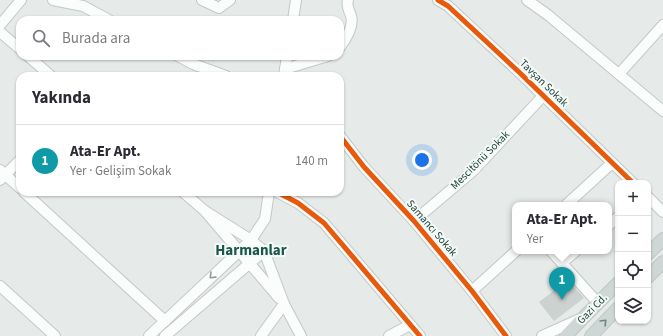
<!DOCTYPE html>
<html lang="tr">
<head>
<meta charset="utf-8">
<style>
  :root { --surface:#fff; --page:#f7f7f7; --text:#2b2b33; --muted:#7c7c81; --line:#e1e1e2; --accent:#0b8043 }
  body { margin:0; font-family:"Source Sans 3",sans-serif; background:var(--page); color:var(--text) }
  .controls { position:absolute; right:12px; bottom:12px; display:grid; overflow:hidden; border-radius:8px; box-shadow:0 1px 3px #0004 }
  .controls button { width:36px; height:36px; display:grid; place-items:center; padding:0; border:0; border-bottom:1px solid var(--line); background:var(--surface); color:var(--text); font:20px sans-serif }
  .you { position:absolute; left:422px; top:160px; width:14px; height:14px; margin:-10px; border:3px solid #fff; border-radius:50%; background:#1a73e8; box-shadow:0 0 0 6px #1a73e833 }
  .badge { display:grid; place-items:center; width:26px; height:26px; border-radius:50%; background:var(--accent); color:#fff; font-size:13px; font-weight:700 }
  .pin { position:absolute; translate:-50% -33px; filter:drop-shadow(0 1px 2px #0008) }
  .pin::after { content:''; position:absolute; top:21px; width:14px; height:12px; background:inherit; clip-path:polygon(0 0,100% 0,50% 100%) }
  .popup { position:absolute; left:512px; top:202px; width:100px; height:52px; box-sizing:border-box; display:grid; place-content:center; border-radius:8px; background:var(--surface); filter:drop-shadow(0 1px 3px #0005); font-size:13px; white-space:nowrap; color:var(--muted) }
  .popup b { font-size:15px; color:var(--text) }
  .popup::after { content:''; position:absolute; left:50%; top:100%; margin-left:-8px; border:8px solid transparent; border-top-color:var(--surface) }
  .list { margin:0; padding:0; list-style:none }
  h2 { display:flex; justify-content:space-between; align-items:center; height:52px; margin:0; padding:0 16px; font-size:17px }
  h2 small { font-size:13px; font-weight:400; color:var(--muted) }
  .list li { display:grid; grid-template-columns:26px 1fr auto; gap:12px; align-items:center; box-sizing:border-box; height:72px; padding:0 16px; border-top:1px solid var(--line) }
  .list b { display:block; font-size:15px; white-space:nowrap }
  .list p { margin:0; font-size:13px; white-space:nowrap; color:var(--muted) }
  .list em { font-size:13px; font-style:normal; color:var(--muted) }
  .icon { flex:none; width:22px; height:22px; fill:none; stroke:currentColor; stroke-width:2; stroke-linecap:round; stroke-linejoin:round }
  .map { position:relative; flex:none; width:663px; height:336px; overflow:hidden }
  .search { position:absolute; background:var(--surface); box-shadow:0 1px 3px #0004; left:16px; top:16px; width:328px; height:44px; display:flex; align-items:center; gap:10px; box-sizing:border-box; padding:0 14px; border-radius:12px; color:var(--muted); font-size:15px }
  .panel { position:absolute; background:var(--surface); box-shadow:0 1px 3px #0004; left:16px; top:72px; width:328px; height:124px; border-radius:12px }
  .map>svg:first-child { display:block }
  .building { fill:#ccd2d0 }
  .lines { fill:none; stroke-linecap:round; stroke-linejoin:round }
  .minor-casing { stroke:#c3c8c6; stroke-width:12 }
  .major-casing { stroke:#bdc7c4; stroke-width:14 }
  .minor { stroke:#fbfcfc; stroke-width:10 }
  .major { stroke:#ced7d5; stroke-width:12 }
  .cycleway-casing { stroke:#f4faf7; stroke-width:8 }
  .cycleway { stroke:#e8590c; stroke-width:5 }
  .oneway { stroke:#8e9f9b }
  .oneway2 { stroke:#6f8580 }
  .labels { text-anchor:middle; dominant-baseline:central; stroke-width:4; stroke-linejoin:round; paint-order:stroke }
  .street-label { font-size:11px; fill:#21423a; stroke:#f4faf7 }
  .district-label { font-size:15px; font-weight:bold; fill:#1b5649; stroke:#f4faf7 }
</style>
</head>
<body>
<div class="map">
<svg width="663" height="336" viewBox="0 0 663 336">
  <rect width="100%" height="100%" fill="#e6ebe9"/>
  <path class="building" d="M568,280L584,298L554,321L539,302Z"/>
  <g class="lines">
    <defs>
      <g id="minor">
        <path d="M53,0L83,6L109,20"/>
        <path d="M202,0L219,8L230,0"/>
        <path d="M438,0L448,6L520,73L633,183"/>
        <path d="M527,0L548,15L663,111"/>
        <path d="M293,20L296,0"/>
        <path d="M0,25L21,0"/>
        <path d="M0,32L20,49"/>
        <path d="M340,47C346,39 354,26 351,16C349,9 346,7 348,0"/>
        <path d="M28,56L51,76"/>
        <path d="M178,56L193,64L226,76"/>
        <path d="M285,69L328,56"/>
        <path d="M619,74L663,25"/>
        <path d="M284,76L287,56"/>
        <path d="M340,136L364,167L414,221L472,291L506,336"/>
        <path d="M0,170L20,188"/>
        <path d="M0,180L20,160"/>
        <path d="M24,192L165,321"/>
        <path d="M183,192L205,211L279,298"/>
        <path d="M277,192L298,203L324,223L420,336"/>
        <path d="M648,197L663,212"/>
        <path d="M566,205L612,163"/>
        <path d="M205,211L251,240L264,251L284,304L301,336"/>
        <path d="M414,221L473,171L543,96"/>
        <path d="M609,225L618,217"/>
        <path d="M551,251L598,303"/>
        <path d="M562,263L576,251"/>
        <path d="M0,286L55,336"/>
        <path d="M472,291L516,251"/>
        <path d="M149,336L251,240L265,219L269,192"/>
        <path d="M165,336L264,251"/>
        <path d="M261,336L284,304"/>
        <path d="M389,336L410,325"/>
        <path d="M542,336L582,318"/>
      </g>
      <g id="major">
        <path d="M648,254L663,239"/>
        <path d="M648,277L663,262"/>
        <path d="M566,336L583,318L618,283"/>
        <path d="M591,336L618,308"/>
      </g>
    </defs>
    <use href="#minor" class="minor-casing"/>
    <use href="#major" class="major-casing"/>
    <use href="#minor" class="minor"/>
    <use href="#major" class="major"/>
    <defs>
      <g id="cycleway">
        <path d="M438,0L448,6L520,73L633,183"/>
        <path d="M340,136L364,167L414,221L472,291L506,336"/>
        <path d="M277,192L298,203L324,223L420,336"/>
      </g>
    </defs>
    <use href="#cycleway" class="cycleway-casing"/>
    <use href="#cycleway" class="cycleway"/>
  </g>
  <defs><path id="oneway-chevron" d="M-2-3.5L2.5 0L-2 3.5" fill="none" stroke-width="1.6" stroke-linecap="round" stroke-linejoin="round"/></defs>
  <use class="oneway" href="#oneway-chevron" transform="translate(212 276) rotate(136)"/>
  <use class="oneway2" href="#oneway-chevron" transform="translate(604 322) rotate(-46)"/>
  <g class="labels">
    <g class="street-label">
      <text transform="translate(544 83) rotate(44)">Tavşan Sokak</text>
      <text transform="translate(480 160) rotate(-45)">Mescitönü Sokak</text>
      <text transform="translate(432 228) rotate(49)">Samancı Sokak</text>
      <text transform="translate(592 309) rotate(-45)">Gazi Cd.</text>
    </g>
    <g class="district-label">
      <text x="251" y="250">Harmanlar</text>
    </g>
  </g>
</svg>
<div class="controls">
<button>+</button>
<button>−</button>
<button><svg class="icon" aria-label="locate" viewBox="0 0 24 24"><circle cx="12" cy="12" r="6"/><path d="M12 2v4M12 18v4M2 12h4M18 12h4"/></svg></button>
<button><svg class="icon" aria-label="layers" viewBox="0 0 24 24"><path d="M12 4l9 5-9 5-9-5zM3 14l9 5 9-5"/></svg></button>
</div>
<div class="you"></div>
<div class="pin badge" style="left:562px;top:300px;background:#0f9aa8">1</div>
<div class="popup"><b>Ata-Er Apt.</b>Yer</div>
<div class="search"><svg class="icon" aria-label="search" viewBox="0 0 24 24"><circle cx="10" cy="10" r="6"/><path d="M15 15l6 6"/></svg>Burada ara</div>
<section class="panel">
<h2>Yakında<small></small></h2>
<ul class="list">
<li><span class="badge" style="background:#0f9aa8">1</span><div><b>Ata-Er Apt.</b><p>Yer · Gelişim Sokak</p></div><em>140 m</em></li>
</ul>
</section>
</div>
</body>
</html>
